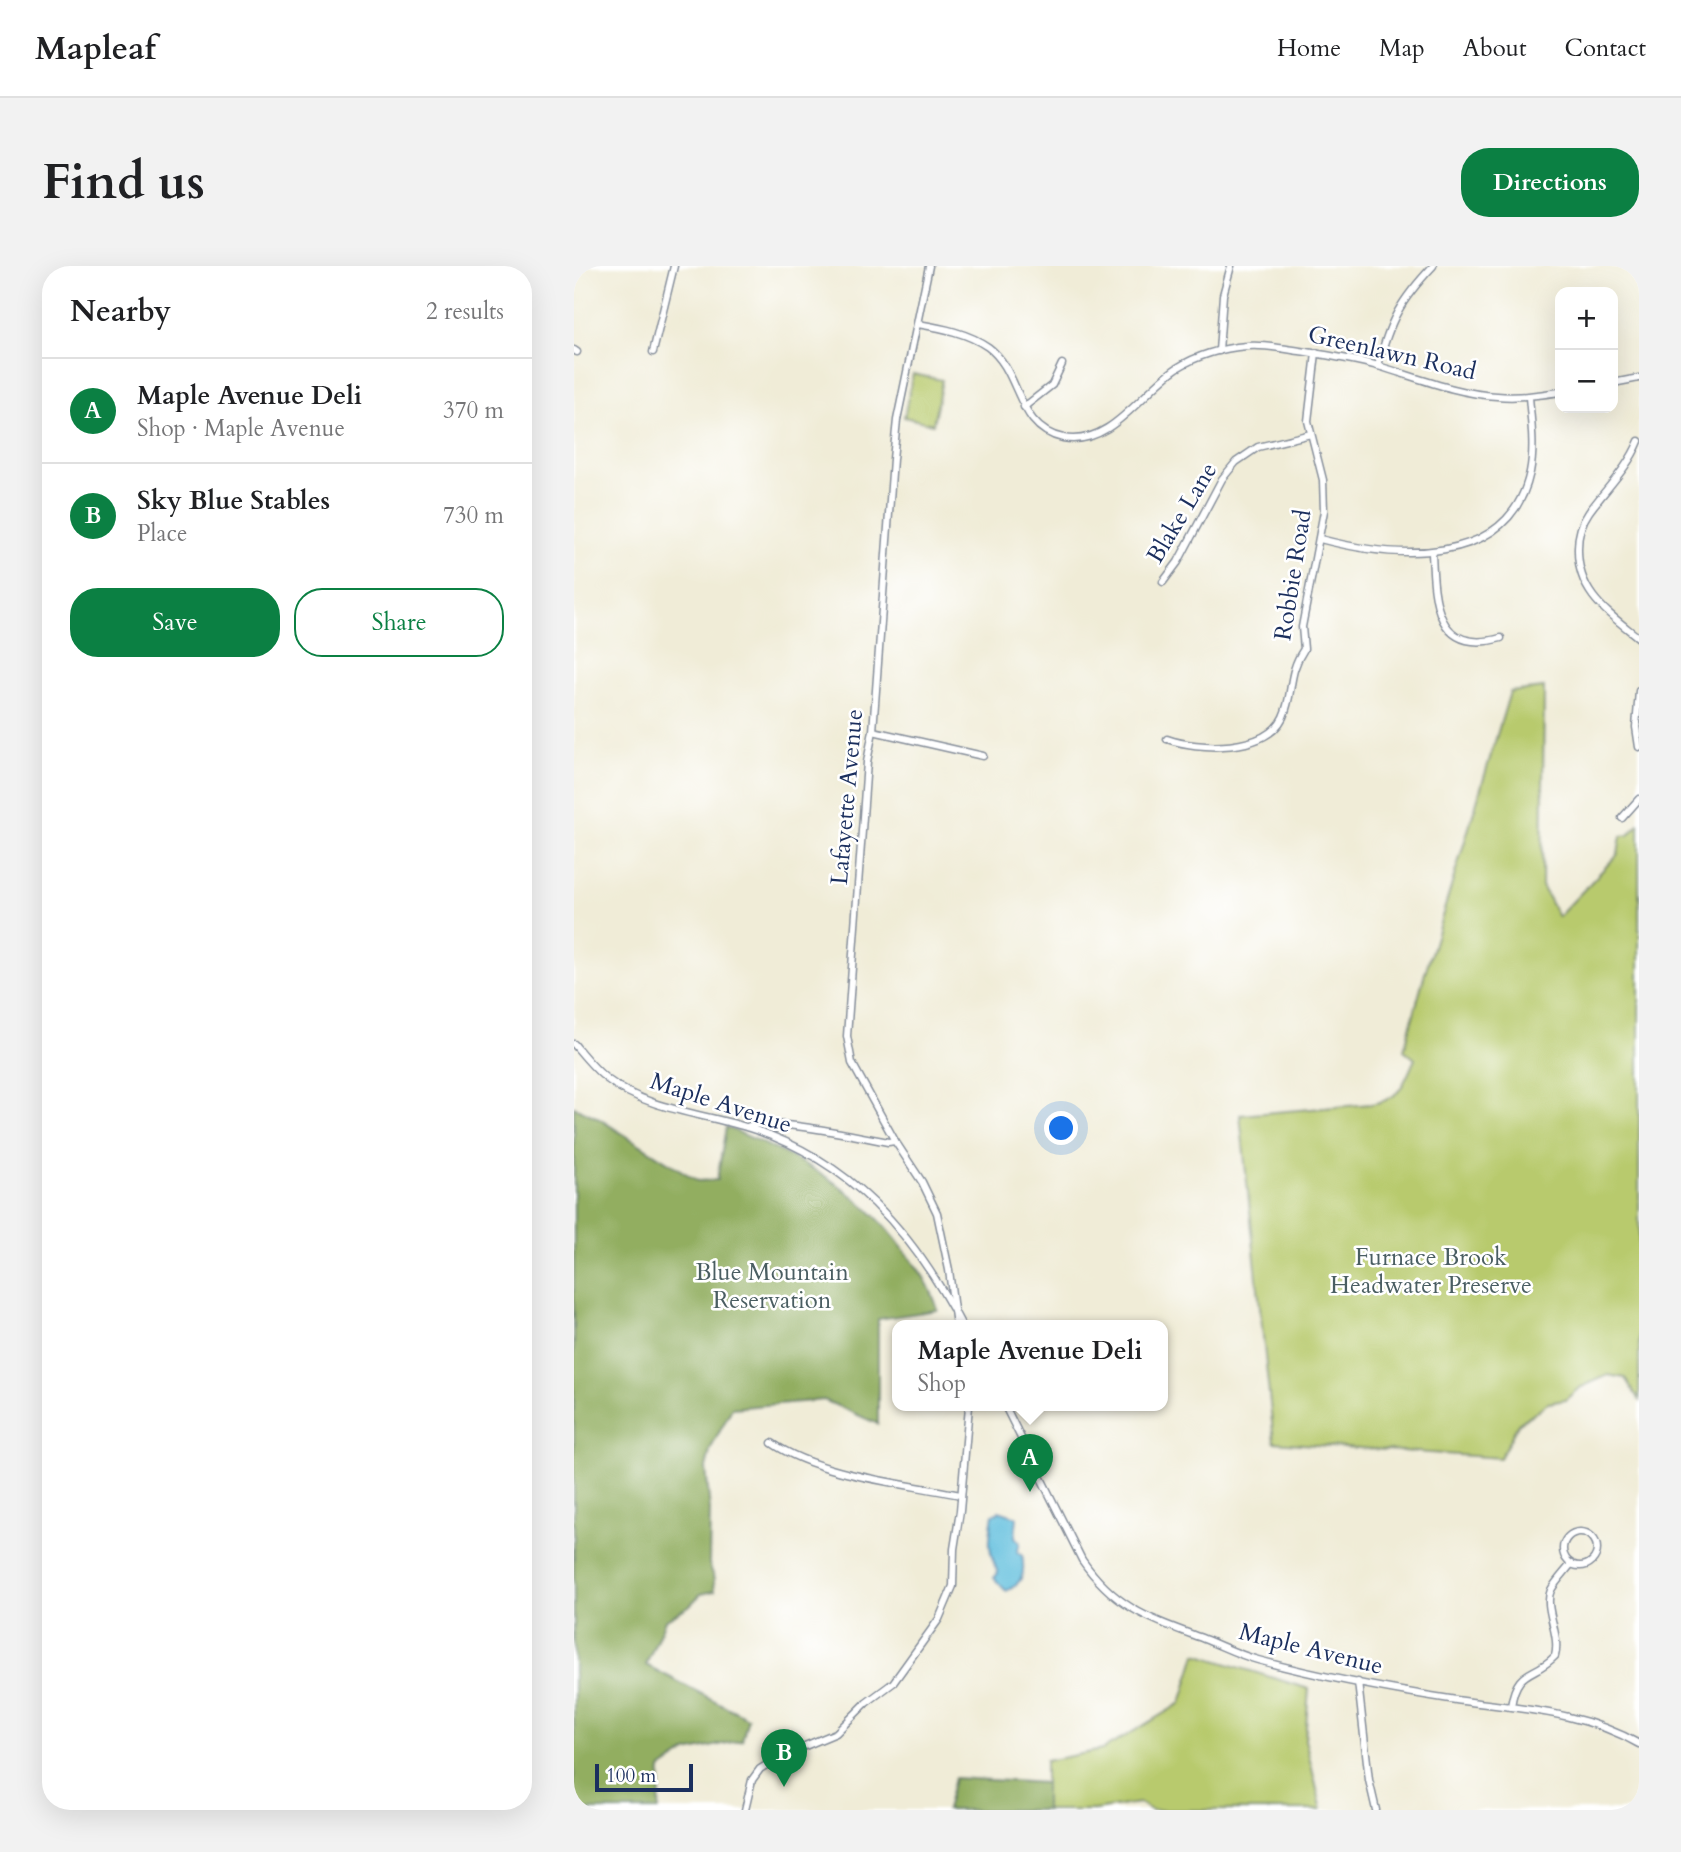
<!DOCTYPE html>
<html lang="en">
<head>
<meta charset="utf-8">
<style>
  :root { --surface:#fff; --page:#f2f2f2; --text:#202124; --muted:#757577; --line:#e0e0e0; --accent:#0b8043 }
  body { margin:0; font-family:Cardo,serif; background:var(--page); color:var(--text) }
  .controls { position:absolute; right:21px; top:21px; display:grid; overflow:hidden; border-radius:14px; box-shadow:0 7px 28px #0002 }
  .controls button { width:63px; height:63px; display:grid; place-items:center; padding:0; border:0; border-bottom:2px solid var(--line); background:var(--surface); color:var(--text); font:35px sans-serif }
  .scale { position:absolute; left:21px; bottom:18px; width:98px; box-sizing:border-box; padding-left:7px; border:4px solid #1b2f5e; border-top:0; font-size:19px; line-height:24px; white-space:nowrap; color:#1b2f5e; -webkit-text-stroke:5px #fff; paint-order:stroke }
  .you { position:absolute; left:488px; top:863px; width:24px; height:24px; margin:-18px; border:5px solid #fff; border-radius:50%; background:#1a73e8; box-shadow:0 0 0 10px #1a73e833 }
  .badge { display:grid; place-items:center; width:46px; height:46px; border-radius:50%; background:var(--accent); color:#fff; font-size:23px; font-weight:700 }
  .pin { position:absolute; translate:-50% -58px; filter:drop-shadow(0 2px 4px #0008) }
  .pin::after { content:''; position:absolute; top:37px; width:24px; height:21px; background:inherit; clip-path:polygon(0 0,100% 0,50% 100%) }
  .popup { position:absolute; left:318px; top:1054px; width:276px; height:91px; box-sizing:border-box; display:grid; place-content:center; border-radius:14px; background:var(--surface); filter:drop-shadow(0 2px 5px #0005); font-size:23px; white-space:nowrap; color:var(--muted) }
  .popup b { font-size:26px; color:var(--text) }
  .popup::after { content:''; position:absolute; left:50%; top:100%; margin-left:-14px; border:14px solid transparent; border-top-color:var(--surface) }
  .list { margin:0; padding:0; list-style:none }
  h2 { display:flex; justify-content:space-between; align-items:center; height:91px; margin:0; padding:0 28px; font-size:30px }
  h2 small { font-size:23px; font-weight:400; color:var(--muted) }
  .list li { display:grid; grid-template-columns:46px 1fr auto; gap:21px; align-items:center; box-sizing:border-box; height:105px; padding:0 28px; border-top:2px solid var(--line) }
  .list b { display:block; font-size:26px; white-space:nowrap }
  .list p { margin:0; font-size:23px; white-space:nowrap; color:var(--muted) }
  .list em { font-size:23px; font-style:normal; color:var(--muted) }
  .actions { display:flex; gap:14px; padding:21px 28px }
  .actions a { flex:1; padding:16px 0; border:2px solid var(--accent); border-radius:28px; text-align:center; font-size:24px; color:var(--accent) }
  .actions .main { background:var(--accent); color:#fff }
  .map { position:relative; flex:none; width:1065px; height:1544px; overflow:hidden; border-radius:28px }
  header { display:flex; align-items:center; gap:42px; box-sizing:border-box; height:98px; padding:0 35px; background:var(--surface); border-bottom:2px solid var(--line) }
  header strong { font-size:33px }
  nav { display:flex; gap:38px; margin-inline-start:auto; font-size:24px }
  .intro { display:flex; align-items:center; justify-content:space-between; box-sizing:border-box; height:168px; padding:0 42px }
  h1 { margin:0; font-size:49px }
  .button { padding:18px 32px; border-radius:28px; background:var(--accent); color:#fff; font-size:24px; font-weight:700 }
  main { display:flex; gap:42px; padding:0 42px }
  aside { flex:1; background:var(--surface); border-radius:28px; box-shadow:0 7px 28px #0002 }
  .map>svg:first-child { display:block }
  .green { fill:#b8ca6d; stroke:#6a7c66; stroke-width:2 }
  .forest { fill:#92ae60; stroke:#566e5f; stroke-width:2 }
  .water { fill:#5fbedd; stroke:#3d769e; stroke-width:2 }
  .lines { fill:none; stroke-linecap:round; stroke-linejoin:round }
  .minor-casing { stroke:#868e9a; stroke-width:9 }
  .minor { stroke:#fff; stroke-width:6 }
  .labels { text-anchor:middle; dominant-baseline:central; stroke-width:5; stroke-linejoin:round; paint-order:stroke }
  .street-label { font-size:24px; fill:#1b2f5e; stroke:#fff }
  .park-label { font-size:24px; fill:#4a5e62; stroke:#fff }
</style>
</head>
<body>
<header>
<strong>Mapleaf</strong>
<nav><a>Home</a><a>Map</a><a>About</a><a>Contact</a></nav>
</header>
<div class="intro"><h1>Find us</h1><a class="button">Directions</a></div>
<main>
<aside>
<h2>Nearby<small>2 results</small></h2>
<ul class="list">
<li><span class="badge">A</span><div><b>Maple Avenue Deli</b><p>Shop · Maple Avenue</p></div><em>370 m</em></li>
<li><span class="badge">B</span><div><b>Sky Blue Stables</b><p>Place</p></div><em>730 m</em></li>
</ul>
<div class="actions"><a class="main">Save</a><a>Share</a></div>
</aside>
<div class="map">
<svg width="1065" height="1544" viewBox="0 0 1065 1544">
  <rect width="100%" height="100%" fill="#fff"/>
  <filter id="ink" filterUnits="userSpaceOnUse"><feTurbulence type="fractalNoise" baseFrequency=".0143" numOctaves="2"/><feDisplacementMap in="SourceGraphic" scale="14" xChannelSelector="R" yChannelSelector="G"/><feConvolveMatrix kernelMatrix="1 2 1 2 8 2 1 2 1" color-interpolation-filters="sRGB"/></filter>
  <filter id="wash" filterUnits="userSpaceOnUse"><feTurbulence type="fractalNoise" baseFrequency=".00686" numOctaves="4" result="noise"/><feDisplacementMap in="SourceGraphic" scale="28" xChannelSelector="R" yChannelSelector="G"/><feGaussianBlur stdDeviation="1.57" result="paint"/><feColorMatrix in="noise" values="0 0 0 0 0 0 0 0 0 0 0 0 0 0 0 0 0 1.4 0 .05"/><feComposite in="paint" operator="in"/></filter>
  <g filter="url(#wash)">
    <rect width="100%" height="100%" fill="#f0ecd7"/>
    <g class="green">
      <path d="M339,108L368,114L359,158L330,151Z"/>
      <path d="M970,422L968,620L984,651L1044,588L1047,570L1055,569L1065,558V1134L1051,1112L1034,1109L1005,1122L991,1134L974,1137L944,1158L926,1192L700,1176L666,849L797,838C828,833 829,818 841,793L830,784L851,707L936,426Z"/>
      <path d="M622,1388L735,1423L731,1474L748,1544H577L565,1537L520,1544H471V1495L528,1484L607,1437Z"/>
    </g>
    <g class="forest">
      <path d="M0,841L22,851L124,915L143,914L152,861C223,891 284,920 330,984C347,1006 355,1016 364,1044L304,1053V1158L250,1134L158,1142L136,1184L132,1202L136,1244L135,1298L139,1308L141,1325L127,1328L115,1340L91,1354L72,1399L174,1452L168,1474L113,1486L87,1503L85,1544H0Z"/>
      <path d="M380,1512L471,1517V1544H372Z"/>
    </g>
    <path class="water" d="M425,1245L443,1251L441,1271L446,1277L443,1287L448,1289C451,1306 450,1317 432,1325L420,1312L424,1307C413,1282 415,1273 419,1248L424,1247Z"/>
  </g>
  <g filter="url(#ink)">
    <g class="lines">
      <defs>
        <g id="minor">
          <path d="M355,0L323,154L319,193L299,465L293,496L273,770L278,797L321,875L348,916L363,947L375,1004L382,1060"/>
          <path d="M344,58C368,62 394,67 414,81C448,106 441,162 489,172C537,181 568,125 603,102C624,89 649,82 673,80C690,78 709,83 726,85C752,89 779,93 804,100C842,111 883,128 923,130C944,132 965,129 986,126"/>
          <path d="M0,84L3,86"/>
          <path d="M645,85L649,29L657,0"/>
          <path d="M79,86L100,0"/>
          <path d="M804,100C816,54 826,35 859,0"/>
          <path d="M1039,117L1065,112"/>
          <path d="M450,141L478,119L488,98"/>
          <path d="M1065,175C1053,204 1032,222 1015,246C1008,256 1004,269 1004,282C1003,327 1033,346 1065,372"/>
          <path d="M746,273C818,292 935,304 956,206C961,181 957,155 955,131"/>
          <path d="M858,287C860,335 862,390 927,372"/>
          <path d="M589,316L604,296L648,213L662,196L684,181L737,168"/>
          <path d="M1065,425L1062,461L1065,481"/>
          <path d="M299,465L409,490"/>
          <path d="M593,473C624,484 692,487 709,451C720,427 713,408 730,383L728,361L750,245L749,214L734,155L742,87"/>
          <path d="M1048,552L1065,533"/>
          <path d="M0,778C10,790 20,803 33,813C72,843 126,847 172,861C275,892 340,967 388,1060"/>
          <path d="M173,861C191,850 289,871 314,876L321,875"/>
          <path d="M431,1140L508,1294C542,1343 577,1353 630,1373C648,1380 665,1389 684,1394C747,1411 812,1423 876,1433C941,1443 1007,1444 1065,1478"/>
          <path d="M198,1177C246,1210 329,1217 386,1229"/>
          <circle cx="1006" cy="1283" r="17"/>
          <path d="M784,1416L795,1514L802,1544"/>
          <path d="M937,1440C943,1401 960,1412 981,1390C987,1368 969,1342 977,1324C982,1315 991,1306 997,1298"/>
          <path d="M171,1544L178,1514L186,1503L207,1490L262,1467L292,1437L319,1417L365,1353L379,1320L380,1283L386,1245L395,1140"/>
        </g>
      </defs>
      <use href="#minor" class="minor-casing"/>
      <use href="#minor" class="minor"/>
    </g>
  </g>
  <g class="labels">
    <g class="street-label">
      <text transform="translate(818 87) rotate(13)">Greenlawn Road</text>
      <text transform="translate(608 247) rotate(-59)">Blake Lane</text>
      <text transform="translate(719 309) rotate(-81)">Robbie Road</text>
      <text transform="translate(273 531) rotate(-85)">Lafayette Avenue</text>
      <text transform="translate(147 837) rotate(18)">Maple Avenue</text>
      <text transform="translate(737 1383) rotate(14)">Maple Avenue</text>
    </g>
    <g class="park-label">
      <text x="857" y="991">Furnace Brook<tspan x="857" dy="28">Headwater Preserve</tspan></text>
      <text x="198" y="1006">Blue Mountain<tspan x="198" dy="28">Reservation</tspan></text>
    </g>
  </g>
</svg>
<div class="controls">
<button>+</button>
<button>−</button>
</div>
<div class="scale">100 m</div>
<div class="you"></div>
<div class="pin badge" style="left:456px;top:1226px">A</div>
<div class="popup"><b>Maple Avenue Deli</b>Shop</div>
<div class="pin badge" style="left:210px;top:1521px">B</div>
</div>
</main>
</body>
</html>
